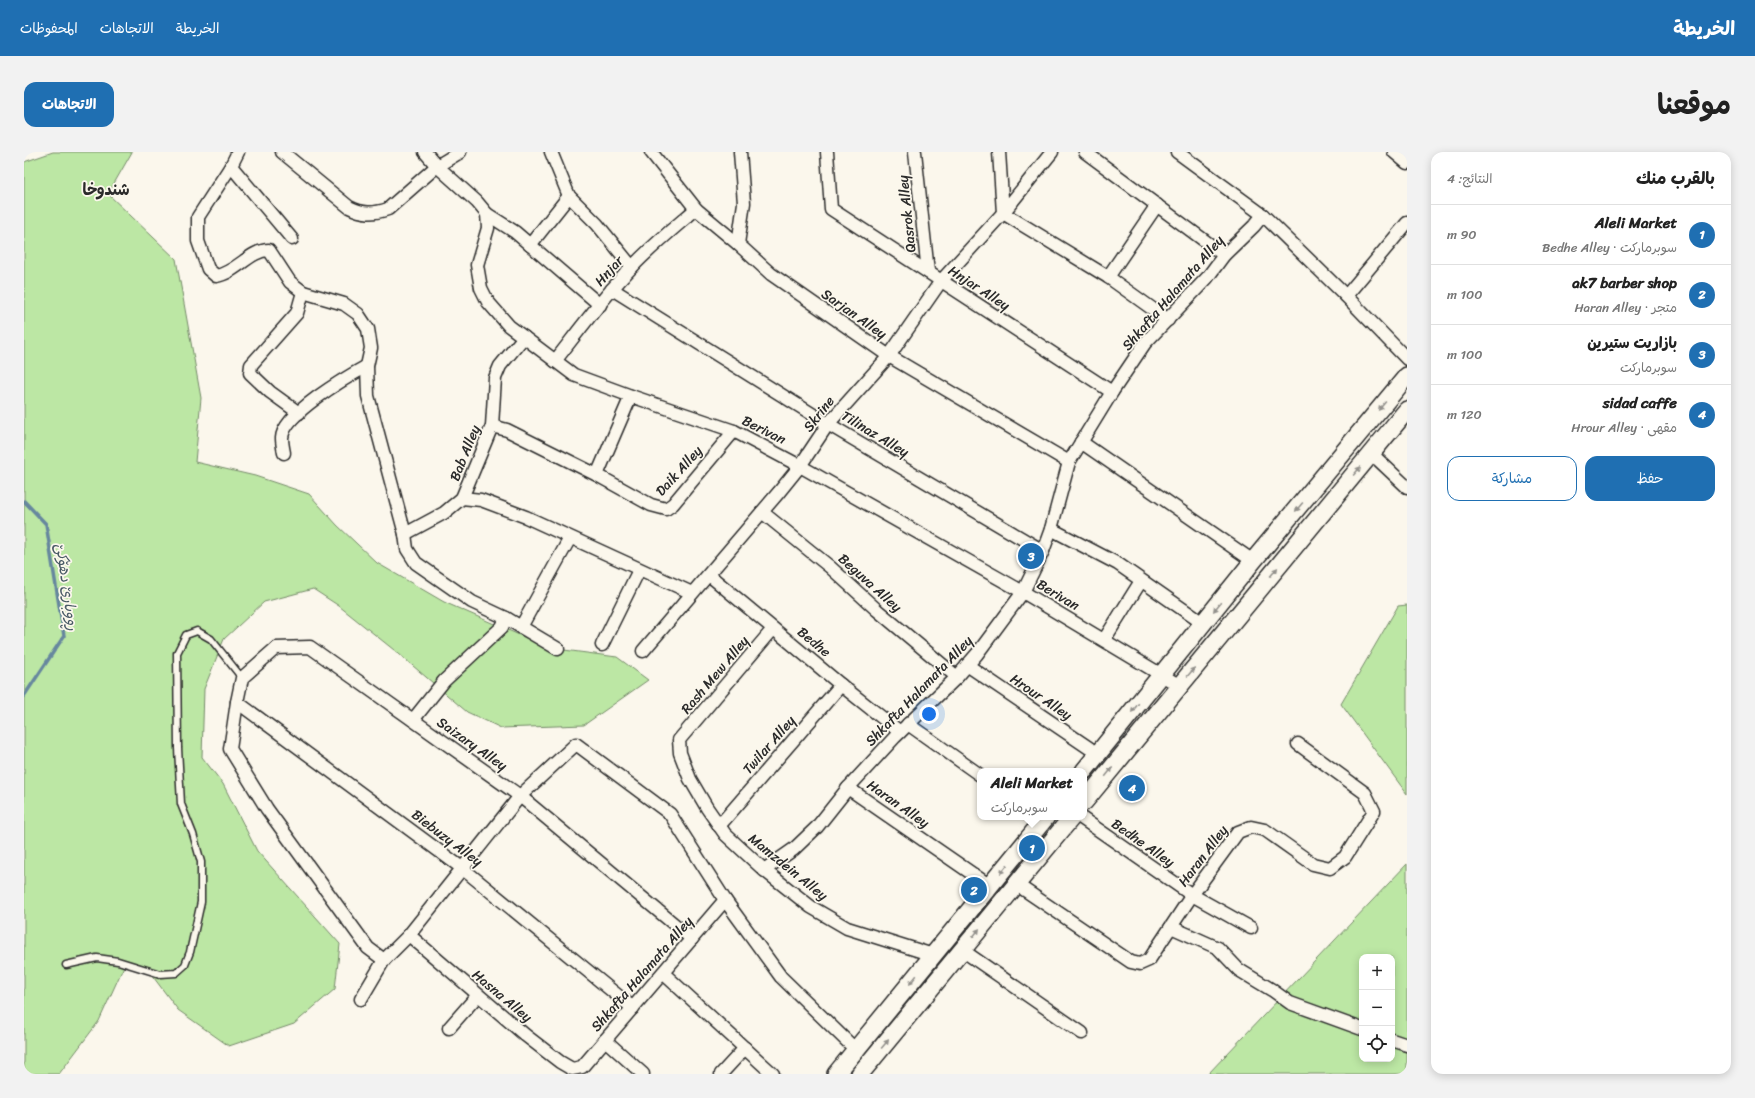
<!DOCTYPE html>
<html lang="ar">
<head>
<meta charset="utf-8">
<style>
  :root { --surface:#fff; --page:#f2f2f2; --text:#222; --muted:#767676; --line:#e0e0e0; --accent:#1f6fb2 }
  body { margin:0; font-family:Sriracha,"Playpen Sans Arabic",sans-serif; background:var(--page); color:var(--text); direction:rtl }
  .controls { position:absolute; right:12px; bottom:12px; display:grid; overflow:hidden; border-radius:8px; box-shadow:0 2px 10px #0003 }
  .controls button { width:36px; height:36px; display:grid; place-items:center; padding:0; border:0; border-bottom:1px solid var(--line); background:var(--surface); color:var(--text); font:20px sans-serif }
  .you { position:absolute; left:905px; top:562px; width:14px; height:14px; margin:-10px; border:3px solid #fff; border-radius:50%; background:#1a73e8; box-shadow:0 0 0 6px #1a73e833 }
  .badge { display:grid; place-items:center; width:26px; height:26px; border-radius:50%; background:var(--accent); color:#fff; font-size:13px; font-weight:700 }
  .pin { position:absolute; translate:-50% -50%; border:2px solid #fff; box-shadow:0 1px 4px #0006 }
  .popup { position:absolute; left:953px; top:616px; width:110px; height:52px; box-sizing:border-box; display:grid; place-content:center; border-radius:8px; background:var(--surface); filter:drop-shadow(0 1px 3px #0005); font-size:13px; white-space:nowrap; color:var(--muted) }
  .popup b { font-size:15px; color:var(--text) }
  .popup::after { content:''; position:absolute; left:50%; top:100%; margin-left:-8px; border:8px solid transparent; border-top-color:var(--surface) }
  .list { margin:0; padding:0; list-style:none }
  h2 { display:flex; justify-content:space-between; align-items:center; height:52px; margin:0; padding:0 16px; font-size:17px }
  h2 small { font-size:13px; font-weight:400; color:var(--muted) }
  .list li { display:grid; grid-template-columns:26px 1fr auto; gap:12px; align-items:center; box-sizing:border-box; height:60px; padding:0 16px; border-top:1px solid var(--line) }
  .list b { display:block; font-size:15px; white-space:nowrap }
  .list p { margin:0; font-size:13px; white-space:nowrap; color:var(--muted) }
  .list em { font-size:13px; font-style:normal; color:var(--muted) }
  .actions { display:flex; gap:8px; padding:12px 16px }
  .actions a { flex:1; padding:9px 0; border:1px solid var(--accent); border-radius:12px; text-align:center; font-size:14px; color:var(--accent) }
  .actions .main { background:var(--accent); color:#fff }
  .icon { flex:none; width:22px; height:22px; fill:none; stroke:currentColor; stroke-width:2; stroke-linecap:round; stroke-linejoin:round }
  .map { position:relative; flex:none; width:1383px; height:922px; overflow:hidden; direction:ltr; border-radius:12px }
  header { display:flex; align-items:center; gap:24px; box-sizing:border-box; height:56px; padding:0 20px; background:var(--accent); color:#fff }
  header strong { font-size:19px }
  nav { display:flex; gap:22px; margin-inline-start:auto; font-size:14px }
  .intro { display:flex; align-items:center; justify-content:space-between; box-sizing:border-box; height:96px; padding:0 24px }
  h1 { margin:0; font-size:28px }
  .button { padding:10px 18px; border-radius:12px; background:var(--accent); color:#fff; font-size:14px; font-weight:700 }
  main { display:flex; gap:24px; padding:0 24px }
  aside { flex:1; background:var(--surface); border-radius:12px; box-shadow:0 2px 10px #0003 }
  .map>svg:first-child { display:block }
  .green { fill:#bce7a4; stroke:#748968; fill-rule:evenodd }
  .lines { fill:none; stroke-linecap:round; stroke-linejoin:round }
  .stream { stroke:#66879e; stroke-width:3.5 }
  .lane-casing { stroke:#2b2b2b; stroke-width:9 }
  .street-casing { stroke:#2b2b2b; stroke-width:15 }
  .secondary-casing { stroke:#2b2b2b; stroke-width:20 }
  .lane { stroke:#fbf7ec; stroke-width:6 }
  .street { stroke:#fbf7ec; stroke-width:12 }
  .secondary { stroke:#fbf7ec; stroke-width:17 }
  .oneway { fill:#93918c }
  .labels { text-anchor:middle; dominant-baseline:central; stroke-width:3.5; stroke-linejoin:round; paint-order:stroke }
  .street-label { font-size:14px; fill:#2b2b2b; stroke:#fbf7ec }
  .water-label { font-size:15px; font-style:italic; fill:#485965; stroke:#fbf7ec }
  .quarter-label { font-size:16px; font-weight:bold; fill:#2b2b2b; stroke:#fbf7ec }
</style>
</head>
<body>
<header>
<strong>الخريطة</strong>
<nav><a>الخريطة</a><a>الاتجاهات</a><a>المحفوظات</a></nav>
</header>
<div class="intro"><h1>موقعنا</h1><a class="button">الاتجاهات</a></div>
<main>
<aside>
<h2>بالقرب منك<small>النتائج: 4</small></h2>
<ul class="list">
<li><span class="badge">1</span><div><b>Aleli Market</b><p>سوبرماركت · Bedhe Alley</p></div><em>90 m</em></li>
<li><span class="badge">2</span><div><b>ak7 barber shop</b><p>متجر · Haran Alley</p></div><em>100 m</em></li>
<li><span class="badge">3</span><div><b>بازاريت ستيرين</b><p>سوبرماركت</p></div><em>100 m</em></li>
<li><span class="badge">4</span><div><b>sidad caffe</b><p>مقهى · Hrour Alley</p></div><em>120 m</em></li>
</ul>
<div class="actions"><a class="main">حفظ</a><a>مشاركة</a></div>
</aside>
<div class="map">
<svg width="1383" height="922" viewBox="0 0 1383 922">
  <rect width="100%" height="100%" fill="#fbf7ec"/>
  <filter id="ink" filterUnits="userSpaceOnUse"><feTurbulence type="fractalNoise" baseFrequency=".025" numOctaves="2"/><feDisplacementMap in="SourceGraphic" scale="8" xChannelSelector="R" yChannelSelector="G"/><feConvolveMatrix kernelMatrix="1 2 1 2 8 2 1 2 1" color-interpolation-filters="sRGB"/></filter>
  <g filter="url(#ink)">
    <g class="green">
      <path d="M29,0H108L84,42L152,107L177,246L171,310L231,324L285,342L313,373L353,411L420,450L525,496L593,505L624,528L560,573L477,576L443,560L375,502L315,454L289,437L240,450L200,487L180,537L178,605L199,632L233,699L316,792L311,837L270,872L205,894L154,858L124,818L100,814L75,869L35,922H0V10Z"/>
      <path d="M1383,453V642L1317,552L1374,454Z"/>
      <path d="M1383,712V922H1184ZM1338,805H1368V907H1338Z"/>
    </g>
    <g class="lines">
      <path class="stream" d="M0,349L22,372L40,484L0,544"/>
      <defs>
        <path id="lane" d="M42,813L73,806L94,809L136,822L152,821L161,813L166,800L177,750V710L169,682L157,652L154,596L153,501L162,483L173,479L187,487L218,526"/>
        <g id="street">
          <path d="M214,0L207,14L174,65V89L184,117L192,124C212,121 226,98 245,98L266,130L279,140L320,152L334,162L344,177L347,196L343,214L344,244L381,382L383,397L392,411L448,450L482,466L497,475L546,386"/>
          <path d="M258,0L325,55C339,62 349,62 364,57L413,14L436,0"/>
          <path d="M401,0L413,14L453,50L463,62L464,76L453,113L457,136L464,150L485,174L550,223L607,244L710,279L776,314L999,440L1156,534"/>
          <path d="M527,0L545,44L573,72L608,115"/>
          <path d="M627,0L672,57L714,92L747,122L865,204L1045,310"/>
          <path d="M803,0L807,57L1088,240"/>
          <path d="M891,0L904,120"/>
          <path d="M975,0L979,61"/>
          <path d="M1061,0L1200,103"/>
          <path d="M1153,0L1239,63L1322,144L1383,207"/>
          <path d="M1370,0L1383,11"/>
          <path d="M207,14L268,87"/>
          <path d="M979,61L1084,125L1144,168"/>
          <path d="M463,62L491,80L576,153"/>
          <path d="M714,92L720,51L716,0"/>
          <path d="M506,93L545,44"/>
          <path d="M1084,125L1133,53"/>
          <path d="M588,137L804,272L1019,399"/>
          <path d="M1322,144L1383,71"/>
          <path d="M531,209C556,177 580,144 608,115C628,94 650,76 672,57"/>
          <path d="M607,244L573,323L627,353L642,357L649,352L710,279"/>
          <path d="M275,261L246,240L226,221L227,213L273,161L279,140"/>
          <path d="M468,274L483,278L573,323"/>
          <path d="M1057,290L1229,409"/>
          <path d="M260,301C259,296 258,291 258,286C259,262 323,225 343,214"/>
          <path d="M1348,302L1383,335"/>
          <path d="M438,346L457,348L502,365L668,441"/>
          <path d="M738,360L806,415L853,458L933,525"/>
          <path d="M1027,377L1094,412L1180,472"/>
          <path d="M381,382L420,361L438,346L468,274L471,226L476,214L500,185"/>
          <path d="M685,423L817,533L876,580"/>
          <path d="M497,475L534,497"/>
          <path d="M749,477L655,588L656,601L666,627L683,656L701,682L740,718L787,755L823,776L909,803"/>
          <path d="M1080,488L1117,429"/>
          <path d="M578,493L615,418"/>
          <path d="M619,499L755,340L776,314L804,272L865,204L917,129L979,61L1028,0"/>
          <path d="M943,513L1074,602"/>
          <path d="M213,550L438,716L609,856"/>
          <path d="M389,568L420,529L478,475L482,466"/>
          <path d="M884,572L956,623"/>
          <path d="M824,636L966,734"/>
          <path d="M1056,665L1168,743L1227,776"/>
          <path d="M695,674L817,533"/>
          <path d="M740,718L770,697L793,675L824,636L871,585L933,525L953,502L999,440L1019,399L1027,377L1045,310L1088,240L1121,191L1183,126L1200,103L1230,74L1239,63"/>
          <path d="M992,732L1107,810L1116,812L1125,808L1168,743L1214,680L1227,675L1241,678L1289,712L1306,716L1321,705L1350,659L1341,641L1274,592"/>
          <path d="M1147,775L1194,796L1215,818L1248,838L1266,851L1338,877"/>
          <path d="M385,783L501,883L536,910L548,917L558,915L701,748"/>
          <path d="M938,798L1058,881"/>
          <path d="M360,808L344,796L243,657L206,597L213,550L218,526L252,496L286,495L496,644L668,787"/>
          <path d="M639,821L749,922"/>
          <path d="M337,847L360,808L385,783L496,644L552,592L646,662L701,748L757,825L832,898"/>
          <path d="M425,876L454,843"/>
          <path d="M581,888L619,922"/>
          <path d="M1368,888L1383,893"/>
          <path d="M697,922L721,896"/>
        </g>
        <g id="secondary">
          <path d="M1060,619L1229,409L1383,224"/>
          <path d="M1060,650L1383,258"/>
          <path d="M812,922L1022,665"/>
          <path d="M836,922L1048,665"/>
        </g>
      </defs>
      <use href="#lane" class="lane-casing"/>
      <use href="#street" class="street-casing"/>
      <use href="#secondary" class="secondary-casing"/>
      <use href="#lane" class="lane"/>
      <use href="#street" class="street"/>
      <use href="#secondary" class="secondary"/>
    </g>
    <defs><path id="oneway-solid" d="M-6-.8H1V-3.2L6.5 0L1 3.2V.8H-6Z"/></defs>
    <g class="oneway">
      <use href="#oneway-solid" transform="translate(1358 254) rotate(130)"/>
      <use href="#oneway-solid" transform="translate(1333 319) rotate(-50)"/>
      <use href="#oneway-solid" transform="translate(1275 355) rotate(130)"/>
      <use href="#oneway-solid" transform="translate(1250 420) rotate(-50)"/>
      <use href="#oneway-solid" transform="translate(1193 455) rotate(129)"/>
      <use href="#oneway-solid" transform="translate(1167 520) rotate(-50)"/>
      <use href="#oneway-solid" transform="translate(1111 556) rotate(129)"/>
      <use href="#oneway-solid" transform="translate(1085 620) rotate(-51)"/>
      <use href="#oneway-solid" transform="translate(980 717) rotate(129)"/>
      <use href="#oneway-solid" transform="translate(952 781) rotate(-51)"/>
      <use href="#oneway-solid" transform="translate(889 828) rotate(129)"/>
      <use href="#oneway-solid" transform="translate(861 892) rotate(-50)"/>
    </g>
  </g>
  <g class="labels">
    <g class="street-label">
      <text transform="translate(883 62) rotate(-96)">Qasrok Alley</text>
      <text transform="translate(585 119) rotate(-48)">Hnjar</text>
      <text transform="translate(955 136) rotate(33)">Hnjar Alley</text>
      <text transform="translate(1149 141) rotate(-49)">Shkafta Halamata Alley</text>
      <text transform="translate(830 162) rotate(35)">Sarjan Alley</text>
      <text transform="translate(795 262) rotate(-52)">Skrine</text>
      <text transform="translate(740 278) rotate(27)">Berivan</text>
      <text transform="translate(851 282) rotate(31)">Tilinaz Alley</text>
      <text transform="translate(441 301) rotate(-68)">Bab Alley</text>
      <text transform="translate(655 319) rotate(-48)">Daik Alley</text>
      <text transform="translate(846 431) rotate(42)">Beguva Alley</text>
      <text transform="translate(1034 443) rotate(31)">Berivan</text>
      <text transform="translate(790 490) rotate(40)">Bedhe</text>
      <text transform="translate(691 523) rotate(-50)">Rash Mew Alley</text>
      <text transform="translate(895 539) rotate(-46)">Shkafta Halamata Alley</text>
      <text transform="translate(1017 545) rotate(34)">Hrour Alley</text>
      <text transform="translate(448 592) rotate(35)">Saizary Alley</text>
      <text transform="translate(745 593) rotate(-49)">Twilar Alley</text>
      <text transform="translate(874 652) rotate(35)">Haran Alley</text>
      <text transform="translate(423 686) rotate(37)">Biebuzy Alley</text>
      <text transform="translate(1119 691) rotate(35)">Bedhe Alley</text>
      <text transform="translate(1179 704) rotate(-53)">Haran Alley</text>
      <text transform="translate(764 715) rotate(39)">Mamzdein Alley</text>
      <text transform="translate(618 822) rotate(-49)">Shkafta Halamata Alley</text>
      <text transform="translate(478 844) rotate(40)">Hasna Alley</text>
    </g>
    <g class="water-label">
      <text transform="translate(43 435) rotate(82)">ڕووبارێ دهۆكێ</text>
    </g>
    <g class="quarter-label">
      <text x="82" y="37">شندوخا</text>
    </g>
  </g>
</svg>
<div class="controls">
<button>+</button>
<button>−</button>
<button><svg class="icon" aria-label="locate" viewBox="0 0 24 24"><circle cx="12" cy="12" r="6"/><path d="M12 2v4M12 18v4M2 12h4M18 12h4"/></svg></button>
</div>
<div class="you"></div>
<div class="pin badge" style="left:1008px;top:696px">1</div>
<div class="popup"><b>Aleli Market</b>سوبرماركت</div>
<div class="pin badge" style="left:950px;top:738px">2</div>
<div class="pin badge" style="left:1007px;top:404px">3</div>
<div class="pin badge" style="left:1108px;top:636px">4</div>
</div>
</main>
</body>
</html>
